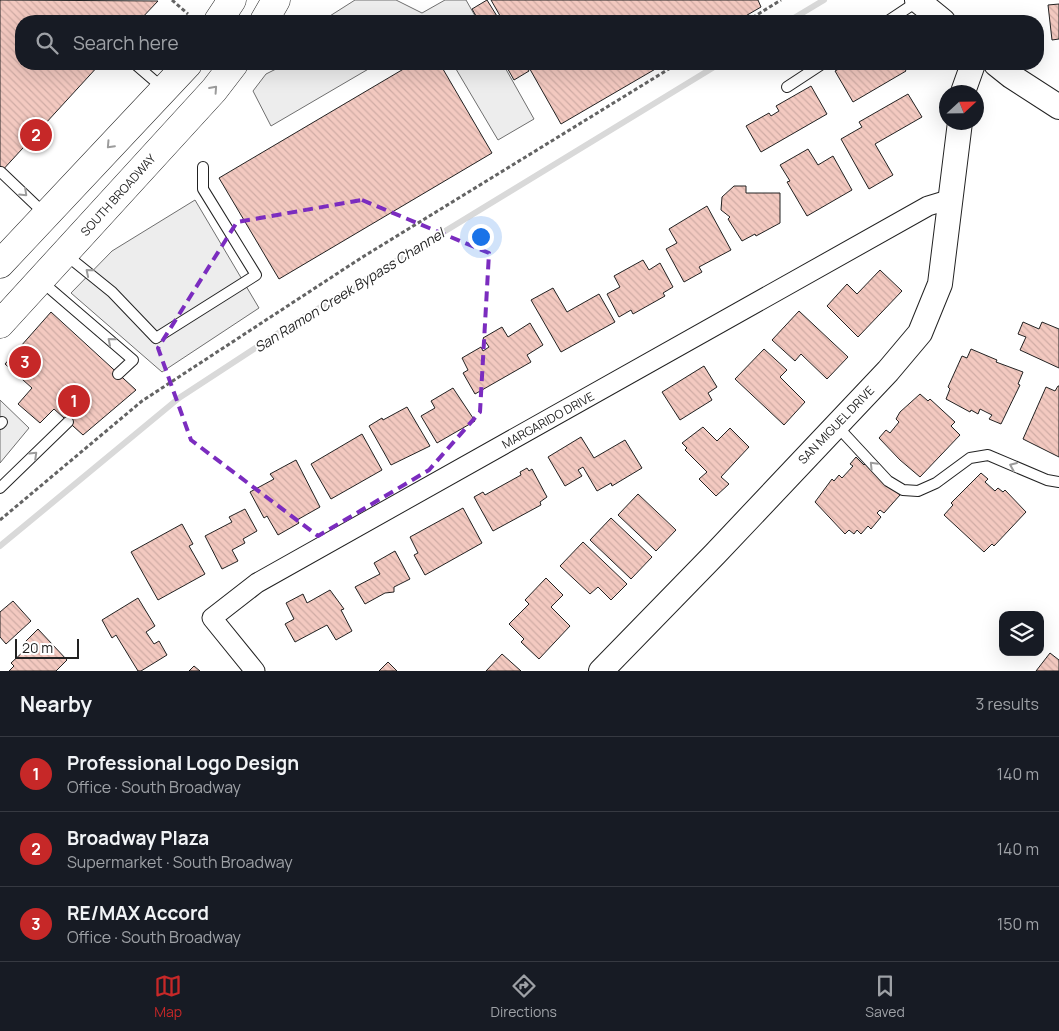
<!DOCTYPE html>
<html lang="en">
<head>
<meta charset="utf-8">
<style>
  :root { --surface:#171b24; --page:#242831; --text:#f1f3f6; --muted:#9ea1a6; --line:#363941; --accent:#c62828 }
  body { margin:0; font-family:Manrope,sans-serif; background:var(--page); color:var(--text) }
  .controls { position:absolute; right:15px; bottom:15px; display:grid; overflow:hidden; border-radius:10px; box-shadow:0 5px 20px #0002 }
  .controls button { width:45px; height:45px; display:grid; place-items:center; padding:0; border:0; border-bottom:1px solid var(--line); background:var(--surface); color:var(--text); font:25px sans-serif }
  .compass { position:absolute; left:939px; top:85px; width:45px; height:45px; border-radius:50%; background:var(--surface); box-shadow:0 5px 20px #0002; rotate:68deg }
  .scale { position:absolute; left:15px; bottom:12px; width:64px; box-sizing:border-box; padding-left:5px; border:2px solid #222; border-top:0; font-size:14px; line-height:18px; white-space:nowrap; color:#222; -webkit-text-stroke:4px #fff; paint-order:stroke }
  .you { position:absolute; left:480px; top:236px; width:18px; height:18px; margin:-12px; border:4px solid #fff; border-radius:50%; background:#1a73e8; box-shadow:0 0 0 8px #1a73e833 }
  .badge { display:grid; place-items:center; width:32px; height:32px; border-radius:50%; background:var(--accent); color:#fff; font-size:16px; font-weight:700 }
  .pin { position:absolute; translate:-50% -50%; border:2px solid #fff; box-shadow:0 1px 5px #0006 }
  .list { margin:0; padding:0; list-style:none }
  h2 { display:flex; justify-content:space-between; align-items:center; height:65px; margin:0; padding:0 20px; font-size:21px }
  h2 small { font-size:16px; font-weight:400; color:var(--muted) }
  .list li { display:grid; grid-template-columns:32px 1fr auto; gap:15px; align-items:center; box-sizing:border-box; height:75px; padding:0 20px; border-top:1px solid var(--line) }
  .list b { display:block; font-size:19px; white-space:nowrap }
  .list p { margin:0; font-size:16px; white-space:nowrap; color:var(--muted) }
  .list em { font-size:16px; font-style:normal; color:var(--muted) }
  .icon { flex:none; width:28px; height:28px; fill:none; stroke:currentColor; stroke-width:2; stroke-linecap:round; stroke-linejoin:round }
  .map { position:relative; flex:none; width:1059px; height:671px; overflow:hidden }
  .search { position:absolute; background:var(--surface); box-shadow:0 5px 20px #0002; left:15px; right:15px; top:15px; height:55px; display:flex; align-items:center; gap:12px; box-sizing:border-box; padding:0 18px; border-radius:20px; color:var(--muted); font-size:19px }
  .sheet { height:290px; background:var(--surface) }
  nav { display:flex; justify-content:space-around; align-items:center; box-sizing:border-box; height:70px; border-top:1px solid var(--line); background:var(--surface); font-size:14px; color:var(--muted) }
  nav a { display:grid; justify-items:center; gap:2px }
  nav .on { color:var(--accent) }
  .map>svg:first-child { display:block }
  .parking { fill:#ededed; stroke:#6f6f6f }
  .lines { fill:none; stroke-linecap:round; stroke-linejoin:round }
  .stream { stroke:#d9d9d9; stroke-width:6 }
  .building { fill:url(#building-back-hatch); stroke:#222 }
  .service-casing { stroke:#222; stroke-width:12 }
  .minor-casing { stroke:#222; stroke-width:21 }
  .tertiary-casing { stroke:#222; stroke-width:26 }
  .secondary-casing { stroke:#222; stroke-width:29 }
  .path { stroke:#646464; stroke-width:3; stroke-dasharray:4 2.5; stroke-linecap:butt }
  .service { stroke:#fff; stroke-width:10 }
  .minor { stroke:#fff; stroke-width:19 }
  .tertiary { stroke:#fff; stroke-width:24 }
  .secondary { stroke:#fff; stroke-width:28 }
  .oneway { stroke:#9c9c9c }
  .marked { fill:none; stroke:#7b2cbf; stroke-width:4; stroke-dasharray:10 6; stroke-linejoin:round }
  .labels { text-anchor:middle; dominant-baseline:central; stroke-width:4; stroke-linejoin:round; paint-order:stroke }
  .street-label { font-size:12px; fill:#222; stroke:#fff }
  .water-label { font-size:14px; font-style:italic; fill:#222; stroke:#fff }
</style>
</head>
<body>
<div class="map">
<svg width="1059" height="671" viewBox="0 0 1059 671">
  <defs>
    <pattern id="building-back-hatch" width="6" height="6" patternUnits="userSpaceOnUse" patternTransform="scale(1.25)"><rect width="6" height="6" fill="#f3c9c0"/><path d="M-1 5l2 2M0 0l6 6M5-1l2 2" fill="none" stroke="#d0aca5"/></pattern>
  </defs>
  <rect width="100%" height="100%" fill="#fff"/>
  <g class="parking">
    <path d="M355,0H396L422,13L445,0H466L478,21H322Z"/>
    <path d="M286,64H377L271,126L253,91L266,74Z"/>
    <path d="M453,64H503L534,119L498,140Z"/>
    <path d="M195,200L259,308L162,372L71,293L112,251Z"/>
    <path d="M0,400L29,428L0,463Z"/>
  </g>
  <g class="lines">
    <g class="stream">
      <path d="M789,21L824,0"/>
      <path d="M0,546L179,398L283,330L719,64"/>
    </g>
  </g>
  <g class="building">
    <path d="M0,0L158,1L139,21H21V64H100L0,173Z"/>
    <path d="M487,0L500,21H479L472,9Z"/>
    <path d="M491,0H758L761,7L737,21H503Z"/>
    <path d="M1059,4V39L1052,40L1048,5Z"/>
    <path d="M412,64H440L492,153L279,279L219,178Z"/>
    <path d="M505,64H525L529,71L514,80Z"/>
    <path d="M527,64H664L561,124Z"/>
    <path d="M848,64H902L906,71L853,102L835,71Z"/>
    <path d="M811,86L827,114L761,152L746,126L769,113L771,116L779,111L776,106Z"/>
    <path d="M908,94L922,117L875,144L893,175L869,189L841,139L862,127L859,122Z"/>
    <path d="M808,149L818,165L833,156L852,190L807,216L787,182L790,181L780,165Z"/>
    <path d="M734,186H746V193H780V223L756,236L755,234L742,241L728,219L730,217L721,210L722,197Z"/>
    <path d="M707,206L731,250L699,267L702,272L684,282L666,249L677,243L669,229Z"/>
    <path d="M643,260L649,270L660,263L673,287L663,293L665,296L633,314L631,310L619,317L607,294L620,287L614,276Z"/>
    <path d="M880,270L902,291L858,337L827,306L847,284L857,294Z"/>
    <path d="M553,288L567,312L599,294L615,322L561,352L531,300Z"/>
    <path d="M799,311L848,357L827,379L801,354L795,361L772,340Z"/>
    <path d="M51,312L136,390L83,435L54,409L40,423L18,404L32,388L5,364Z"/>
    <path d="M1023,322L1039,329L1042,322L1059,329V368L1020,350L1026,337L1018,334Z"/>
    <path d="M530,323L543,345L527,355L531,362L475,394L463,373L468,370L462,358L481,347L483,351L489,347L483,338L502,327L508,337Z"/>
    <path d="M764,349L787,370L780,377L805,402L784,425L735,379Z"/>
    <path d="M971,349L997,360L996,362L1023,372L1018,384L1020,385L1001,424L989,419L992,415L980,409L978,414L971,410L970,412L946,399L950,389L948,387L962,356L967,358Z"/>
    <path d="M704,366L717,387L708,393L712,400L680,420L662,392Z"/>
    <path d="M1058,386H1059V457L1023,439L1046,387L1055,391Z"/>
    <path d="M453,388L475,421L437,443L421,416L435,408L431,401Z"/>
    <path d="M920,394L928,401L930,399L955,422L951,426L960,435L920,477L900,460L879,438L886,430L890,433L899,422L896,419L900,412Z"/>
    <path d="M407,407L430,446L391,465L369,426L382,418L383,420Z"/>
    <path d="M703,427L717,441L730,428L749,447L721,477L729,484L716,496L699,479L707,472L685,450L687,448L682,443Z"/>
    <path d="M362,434L382,470L331,499L311,464Z"/>
    <path d="M581,437L594,458L625,440L642,468L612,486L611,483L597,491L583,467L578,470L582,476L565,486L548,457Z"/>
    <path d="M856,457L864,465L866,463L900,495L884,513L880,510L877,513L881,517L871,529L868,526L861,534L857,530L854,534L849,530L845,534L815,502L832,479L834,481L839,475L842,478L853,466L850,464Z"/>
    <path d="M296,460L320,507L297,520L299,523L278,535L267,516L264,518L250,492L274,479L270,474Z"/>
    <path d="M527,468L529,471L532,469L547,497L540,502L541,505L493,531L474,497L483,492L485,495L521,475L520,472Z"/>
    <path d="M981,473L988,479L985,482L995,491L998,488L1003,492L1005,490L1026,512L994,546L992,544L984,552L944,515L953,505L951,503Z"/>
    <path d="M638,494L676,530L656,551L618,515Z"/>
    <path d="M463,508L482,543L425,575L414,555L418,553L410,537Z"/>
    <path d="M245,509L257,531L243,539L245,543L232,550L238,561L222,569L205,536L232,522L229,517Z"/>
    <path d="M611,518L652,557L631,579L590,540Z"/>
    <path d="M182,524L193,544L189,546L205,574L158,600L131,552Z"/>
    <path d="M583,542L627,584L611,600L598,587L590,594L560,566Z"/>
    <path d="M395,551L410,579L394,587V592L385,593L365,604L355,587L380,574L374,563Z"/>
    <path d="M546,578L563,595L551,607L570,626L539,659L521,642L524,639L509,624L529,604L525,600Z"/>
    <path d="M330,590L344,609L341,610L352,631L336,640L327,625L295,642L285,624L294,619L286,603L303,594L307,603Z"/>
    <path d="M138,598L155,626L146,632L154,644L159,641L167,655L141,671H138L116,635L112,638L102,620Z"/>
    <path d="M13,601L31,621L6,644L0,637V612Z"/>
    <path d="M38,629L67,660L56,671H9L14,666L11,663L25,650L21,646Z"/>
    <path d="M1050,653L1059,660V671H1036Z"/>
    <path d="M502,654L521,671H486Z"/>
    <path d="M388,662L397,671H379Z"/>
    <path d="M194,666L200,671H189Z"/>
  </g>
  <g class="lines">
    <defs>
      <g id="service">
        <path d="M888,21L918,1"/>
        <path d="M135,64L164,89"/>
        <path d="M787,87L822,64"/>
        <path d="M1,172L45,214"/>
        <path d="M65,254L112,292L156,338L256,275L203,189V167"/>
        <path d="M41,281L133,360L118,374"/>
        <path d="M0,424L2,422"/>
        <path d="M836,425L888,481L903,490L918,491L936,483L970,458L988,455L1047,480L1059,482"/>
        <path d="M0,488L68,422"/>
      </g>
      <path id="minor" d="M255,671L212,618L257,583L928,206L951,199"/>
      <g id="tertiary">
        <path d="M917,0L943,21"/>
        <path d="M996,64L1011,76L1059,107"/>
        <path d="M963,92L973,64"/>
        <path d="M601,671L715,554L888,371L920,333L940,284L960,122"/>
      </g>
      <g id="secondary">
        <path d="M218,21L232,0"/>
        <path d="M264,21L276,0"/>
        <path d="M0,264L188,64"/>
        <path d="M0,324L214,90L234,64"/>
      </g>
    </defs>
    <use href="#service" class="service-casing"/>
    <use href="#minor" class="minor-casing"/>
    <use href="#tertiary" class="tertiary-casing"/>
    <use href="#secondary" class="secondary-casing"/>
    <g class="path">
      <path d="M172,0L188,14"/>
      <path d="M747,21L781,0"/>
      <path d="M0,520L142,401L361,258L677,64"/>
    </g>
    <use href="#service" class="service"/>
    <use href="#minor" class="minor"/>
    <use href="#tertiary" class="tertiary"/>
    <use href="#secondary" class="secondary"/>
  </g>
  <defs><path id="oneway-chevron" d="M-2-3.5L2.5 0L-2 3.5" fill="none" stroke-width="1.6" stroke-linecap="round" stroke-linejoin="round" transform="scale(1.25)"/></defs>
  <g class="oneway">
    <use href="#oneway-chevron" transform="translate(214 89) rotate(-48)"/>
    <use href="#oneway-chevron" transform="translate(110 145) rotate(133)"/>
    <use href="#oneway-chevron" transform="translate(24 193) rotate(43)"/>
    <use href="#oneway-chevron" transform="translate(89 272) rotate(-140)"/>
    <use href="#oneway-chevron" transform="translate(111 341) rotate(-139)"/>
    <use href="#oneway-chevron" transform="translate(34 455) rotate(-44)"/>
    <use href="#oneway-chevron" transform="translate(873 465) rotate(-134)"/>
    <use href="#oneway-chevron" transform="translate(1013 466) rotate(-157)"/>
  </g>
  <path class="marked" d="M362,200L489,253L480,412L429,470L318,536L191,440L158,348L237,222Z"/>
  <g class="labels">
    <g class="street-label">
      <text transform="translate(118 195) rotate(-48)">SOUTH BROADWAY</text>
      <text transform="translate(548 420) rotate(-29)">MARGARIDO DRIVE</text>
      <text transform="translate(836 425) rotate(-46)">SAN MIGUEL DRIVE</text>
    </g>
    <g class="water-label">
      <text transform="translate(349 290) rotate(-32)">San Ramon Creek Bypass Channel</text>
    </g>
  </g>
</svg>
<div class="controls">
<button><svg class="icon" aria-label="layers" viewBox="0 0 24 24"><path d="M12 4l9 5-9 5-9-5zM3 14l9 5 9-5"/></svg></button>
</div>
<svg class="compass" viewBox="-18 -18 36 36"><path d="M0-13l5 13h-10z" fill="#e53935"/><path d="M0 13l5-13h-10z" fill="#9ea1a6"/></svg>
<div class="scale">20 m</div>
<div class="you"></div>
<div class="pin badge" style="left:74px;top:401px">1</div>
<div class="pin badge" style="left:36px;top:135px">2</div>
<div class="pin badge" style="left:25px;top:362px">3</div>
<div class="search"><svg class="icon" aria-label="search" viewBox="0 0 24 24"><circle cx="10" cy="10" r="6"/><path d="M15 15l6 6"/></svg>Search here</div>
</div>
<section class="sheet">
<h2>Nearby<small>3 results</small></h2>
<ul class="list">
<li><span class="badge">1</span><div><b>Professional Logo Design</b><p>Office · South Broadway</p></div><em>140 m</em></li>
<li><span class="badge">2</span><div><b>Broadway Plaza</b><p>Supermarket · South Broadway</p></div><em>140 m</em></li>
<li><span class="badge">3</span><div><b>RE/MAX Accord</b><p>Office · South Broadway</p></div><em>150 m</em></li>
</ul>
</section>
<nav>
<a class="on"><svg class="icon" aria-label="map" viewBox="0 0 24 24"><path d="M3 6l6-2 6 2 6-2v14l-6 2-6-2-6 2zM9 4v14M15 6v14"/></svg>Map</a>
<a><svg class="icon" aria-label="directions" viewBox="0 0 24 24"><path d="M12 3l9 9-9 9-9-9zM9 14v-3h6M13 9l2 2-2 2"/></svg>Directions</a>
<a><svg class="icon" aria-label="saved" viewBox="0 0 24 24"><path d="M7 4h10v16l-5-4-5 4z"/></svg>Saved</a>
</nav>
</body>
</html>
